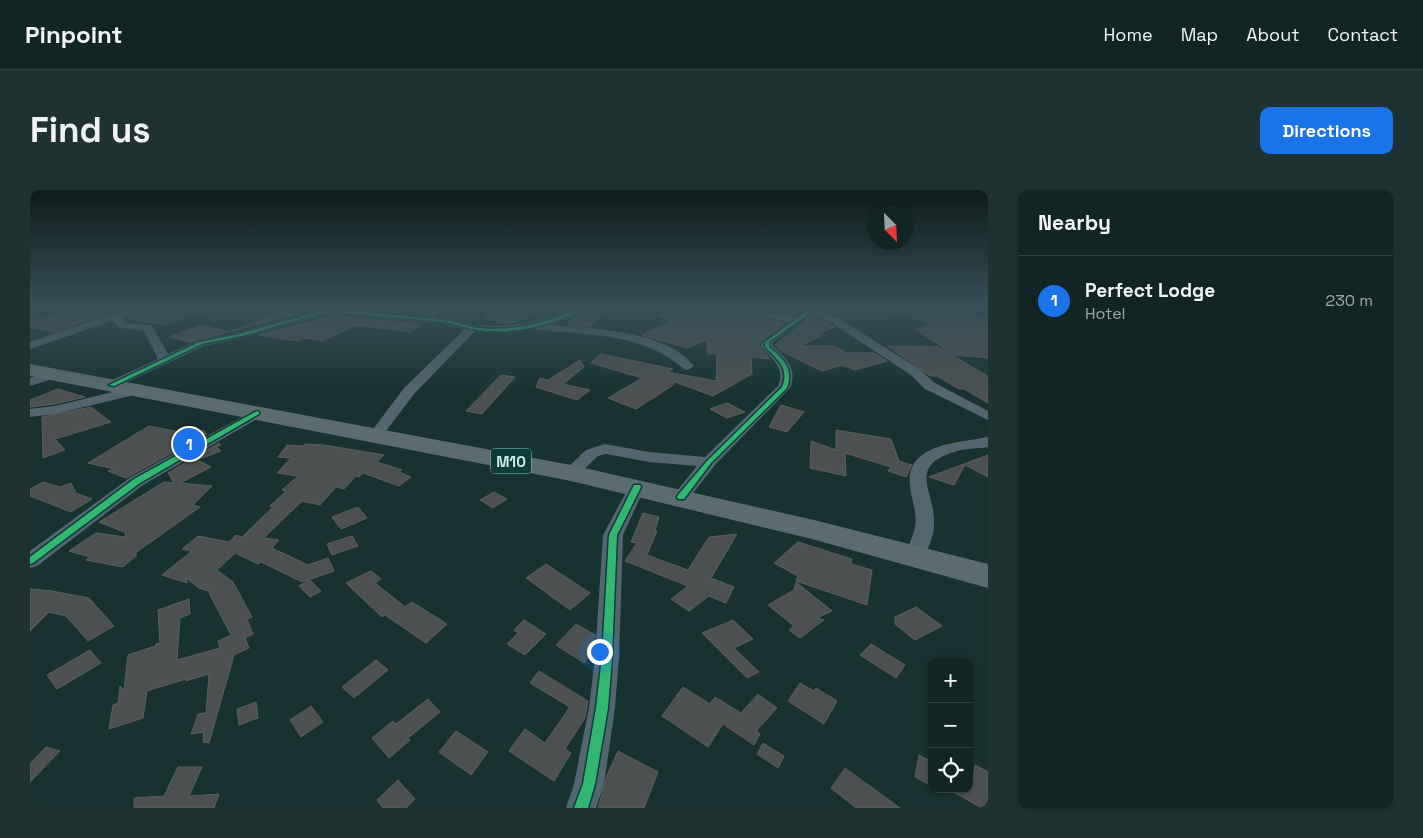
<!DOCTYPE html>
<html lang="en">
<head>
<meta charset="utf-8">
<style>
  :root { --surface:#112624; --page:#1e3231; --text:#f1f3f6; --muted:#9ca5a6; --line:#304341; --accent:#1a73e8 }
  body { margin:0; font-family:"Space Grotesk",sans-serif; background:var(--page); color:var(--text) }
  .controls { position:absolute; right:15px; bottom:15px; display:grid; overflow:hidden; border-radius:10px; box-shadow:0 1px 4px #0004 }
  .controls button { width:45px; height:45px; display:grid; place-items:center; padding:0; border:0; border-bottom:1px solid var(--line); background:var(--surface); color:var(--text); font:25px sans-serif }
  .compass { position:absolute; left:838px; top:15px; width:45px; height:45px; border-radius:50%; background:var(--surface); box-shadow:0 1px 4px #0004; rotate:156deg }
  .you { position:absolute; left:569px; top:461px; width:18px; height:18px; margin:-12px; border:4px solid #fff; border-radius:50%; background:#1a73e8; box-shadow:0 0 0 8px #1a73e833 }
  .badge { display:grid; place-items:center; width:32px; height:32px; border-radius:50%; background:var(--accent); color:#fff; font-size:16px; font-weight:700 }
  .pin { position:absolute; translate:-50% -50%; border:2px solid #fff; box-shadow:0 1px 5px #0006 }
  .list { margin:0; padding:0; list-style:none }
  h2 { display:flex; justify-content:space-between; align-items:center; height:65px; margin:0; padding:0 20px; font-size:21px }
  h2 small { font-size:16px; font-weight:400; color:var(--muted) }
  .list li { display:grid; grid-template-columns:32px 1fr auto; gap:15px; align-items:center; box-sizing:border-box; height:90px; padding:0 20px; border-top:1px solid var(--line) }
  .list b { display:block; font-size:19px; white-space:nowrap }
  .list p { margin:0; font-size:16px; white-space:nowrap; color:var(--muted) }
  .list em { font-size:16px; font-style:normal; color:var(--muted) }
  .icon { flex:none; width:28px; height:28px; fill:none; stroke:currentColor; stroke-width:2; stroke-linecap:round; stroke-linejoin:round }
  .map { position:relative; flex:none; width:958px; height:618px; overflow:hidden; border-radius:10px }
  header { display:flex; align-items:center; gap:30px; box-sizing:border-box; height:70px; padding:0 25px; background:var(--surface); border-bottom:1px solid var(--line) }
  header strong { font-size:24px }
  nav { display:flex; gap:28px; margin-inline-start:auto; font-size:18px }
  .intro { display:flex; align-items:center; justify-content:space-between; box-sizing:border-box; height:120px; padding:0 30px }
  h1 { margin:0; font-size:35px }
  .button { padding:12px 22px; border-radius:10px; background:var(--accent); color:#fff; font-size:18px; font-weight:700 }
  main { display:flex; gap:30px; padding:0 30px }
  aside { flex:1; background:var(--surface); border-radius:10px; box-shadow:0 1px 4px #0004 }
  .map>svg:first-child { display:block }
  .building { fill:#4c5050; stroke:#5a5e5e }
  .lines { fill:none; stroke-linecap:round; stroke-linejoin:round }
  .minor { fill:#53666f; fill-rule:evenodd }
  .trunk { fill:#5a6c70; fill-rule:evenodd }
  .cycleway-casing { stroke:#0c3d3b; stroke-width:3 }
  .cycleway { fill:#33b770; fill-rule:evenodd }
  .labels { text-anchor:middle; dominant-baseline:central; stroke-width:4.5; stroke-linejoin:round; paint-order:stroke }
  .shield { fill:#0c3d3b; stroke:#96b5b3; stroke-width:1 }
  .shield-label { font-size:15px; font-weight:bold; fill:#d1e9e7 }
</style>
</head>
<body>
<header>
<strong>Pinpoint</strong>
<nav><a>Home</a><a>Map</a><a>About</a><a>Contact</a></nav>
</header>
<div class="intro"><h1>Find us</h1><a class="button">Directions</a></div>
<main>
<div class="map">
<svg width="958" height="618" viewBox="0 0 958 618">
  <rect width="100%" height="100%" fill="#173230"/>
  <g class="building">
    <path d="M123,117H177L178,120L133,135L97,128Z"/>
    <path d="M320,117H394L390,120L408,122L403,125Z"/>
    <path d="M473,117H489L505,124L482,133L475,134L453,127Z"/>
    <path d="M567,117H579L560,137L537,135L544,128Z"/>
    <path d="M669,117H688L755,133L730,152V158L740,169L721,167L722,184L683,206L645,192L642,196L606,219L578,208L612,188L561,173L571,164L643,179L637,182L686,191L687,164H678L676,150L657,158L612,145L640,131L627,125L646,119L658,123Z"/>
    <path d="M725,117H768L770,118V121L765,125Z"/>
    <path d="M860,117H924L958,131V168L924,165L885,139L901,134L859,120Z"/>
    <path d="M54,118L74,124L25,142L0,137V130Z"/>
    <path d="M252,121L267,124L160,152L139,147L171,135L199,142Z"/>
    <path d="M300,126H306L391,134L380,142L325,135L293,151L274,148L268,151L229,145Z"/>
    <path d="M781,126L805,137L787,144L791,146L769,156H805L817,163H844L857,171L825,180L812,175L792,181L751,161L745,155Z"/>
    <path d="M857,156L908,157L958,186V213L934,199H929L907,186H900Z"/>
    <path d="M550,170L554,177L533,194L560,200L547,210L506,197L510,188L518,190Z"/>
    <path d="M471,185L485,187L452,224L436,221Z"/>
    <path d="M28,199L55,207L25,214L0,217V210Z"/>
    <path d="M697,213L715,222L697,228L680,219Z"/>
    <path d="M751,215L774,222L757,242L739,237Z"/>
    <path d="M61,217L81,232L25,249L35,260L13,268L12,227Z"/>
    <path d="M119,236L164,245L173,240L177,244L96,288L78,281L84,279L58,273Z"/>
    <path d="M806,240L861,249L869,271L882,275L876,287L858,281L861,277L815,263L816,286L780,278L781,251L806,260Z"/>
    <path d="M189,253L191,255L186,257L191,261L167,270L181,277L150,293L182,296L163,315L170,317L104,364L107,365L93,377L56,370L60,367L39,361L66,343L95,347L96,343L69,332L134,292L144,293L138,283Z"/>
    <path d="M275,254L294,255L354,265L347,272L372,280L369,282L381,287L369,296L333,283L329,287L326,286L314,299L306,297L290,315L272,311L234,348L249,350L242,358L278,375L298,368L304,381L272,392L231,372L228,374L205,363L187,380L203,392L222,427L217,429L223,444L215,448L219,458L204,465L179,553L173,552L174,542L161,544L168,524L176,523L179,484L156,491V489L117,501L113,528L79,539L83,515L88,513L90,496L94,500L98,465L125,456L126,454L130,453L128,420L159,409L160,424L150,428L147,470L190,458L188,451L201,445L179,403L181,402L169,398L156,388L157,393L132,385L162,361L152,359L168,346L199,352L206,345L212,347L243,317L240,316L256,301L252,300L268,286L247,283L261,268L248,267L257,255L273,256Z"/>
    <path d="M958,265V287L935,275L924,295L899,287Z"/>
    <path d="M13,292L30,297L41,293L46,303L62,309L41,322L0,306V299Z"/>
    <path d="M464,302L477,309L463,318L450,310Z"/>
    <path d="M328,317L337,328L311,339L302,327Z"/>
    <path d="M613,323L629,327L625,340L627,341L617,365L658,380L679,347L707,344L681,388L704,397L696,413L679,406L659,421L641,409L658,396L595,371L607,353L601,352Z"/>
    <path d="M322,346L328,356L302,365L297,354Z"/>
    <path d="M768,352L822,369L821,374L842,380L837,415L766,391L768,386L744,373Z"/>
    <path d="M516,374L560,403L540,420L496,388Z"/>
    <path d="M341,381L351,389L345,393L375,417L382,412L417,434L396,453L355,425L352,427L316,393Z"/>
    <path d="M280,390L291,401L280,407L269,396Z"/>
    <path d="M766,392L802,421L787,428L794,430L770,448L759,440L764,436L738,415L764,400Z"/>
    <path d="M0,399L22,401L59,408L84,436L58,451L36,426L19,422L0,441Z"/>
    <path d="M886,417L912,436L885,450L865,434V427Z"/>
    <path d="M494,430L516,444L495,465L477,454L488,443L484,440Z"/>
    <path d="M703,430L723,449L704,458L729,482L717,488L672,443Z"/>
    <path d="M546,434L565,445L563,462L554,473L526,455Z"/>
    <path d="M841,454L875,475L866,488L830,465Z"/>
    <path d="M60,460L71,473L27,499L17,485Z"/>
    <path d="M346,470L358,480L324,508L312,497Z"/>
    <path d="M509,481L558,511L555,528L535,559L541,563L524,591L479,561L495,539L515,553L540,517L500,493Z"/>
    <path d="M770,493L784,501L786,498L807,511L794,534L758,511Z"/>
    <path d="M653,497L680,514L685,507L711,523L728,504L747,518L726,541L730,544L724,555L693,534L678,557L632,526Z"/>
    <path d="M398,509L410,522L378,548L380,550L359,568L342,548L363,531L366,534Z"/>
    <path d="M226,512L228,528L209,535L207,519Z"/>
    <path d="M281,516L293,532L271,547L260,530Z"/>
    <path d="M426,541L458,562L441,585L409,562Z"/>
    <path d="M733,553L754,566L748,578L727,564Z"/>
    <path d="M16,557L30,561L0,592V574Z"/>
    <path d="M588,561L628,582L614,618H568L577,585Z"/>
    <path d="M889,565L902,572V596L885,587Z"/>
    <path d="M945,575L958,582V618H952L918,599H942Z"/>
    <path d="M148,577H172L159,606L189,604L184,618H104V608L134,606Z"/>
    <path d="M815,578L870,618H826L801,598Z"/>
    <path d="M368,590L385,609L376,618H353L347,610Z"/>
  </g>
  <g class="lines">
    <g class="minor">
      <path d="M102,117H117L91,128L97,133L122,136L138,164L167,151L209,142L292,119L306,118L413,128L443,135L471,136L500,133L526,126L547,117H559L546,125L518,135C560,139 635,139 664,176L658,180L654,179C614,143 559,145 509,140L504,138L471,142L445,141L384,204L350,249H340L338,246L374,198L435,139L413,134L306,124L293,125L214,147L174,156L82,199L76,195L78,192L128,169L114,141L90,138L82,131L0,159V152Z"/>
      <path d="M690,117H712L766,127L772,122V117H781L810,129L889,179L905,193L958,221V230L895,199L881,185L802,133L781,124L742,153L743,156C756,167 768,180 760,198L685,275L657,311L651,312L645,311L642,307L667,276L619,272L576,264L568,266L547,286H535L533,283L535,280L556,260L575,254L619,262L675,267L748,196C756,178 742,169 731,157L732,152L759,132Z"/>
      <path d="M25,180L31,184L29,187L0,196V188Z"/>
      <path d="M99,198L104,199L105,202L104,205L25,224L0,227V219L25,216Z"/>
      <path d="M227,219L234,223L232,226L113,295L7,376L0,378V361L101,287Z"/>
      <path d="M958,247V257C947,259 934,258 924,262C876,277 906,302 904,335C904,347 897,361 891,371L884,373L877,371L874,366C878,357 883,347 885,337C888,324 881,309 880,296C875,253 929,253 958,247Z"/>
      <path d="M607,292L613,293L615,297L593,345L589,467L585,518L574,594L566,618H536L544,594L559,518L565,467L573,345L599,297L601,293Z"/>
    </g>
    <path class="trunk" d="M0,174L541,275L784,330L958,374V398L782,349L541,291L0,186Z"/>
    <defs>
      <g id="cycleway">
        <path d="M551,117H557C524,136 479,146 442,139C432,137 423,133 413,132C377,129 342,125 306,122L292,123L212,146L172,154L84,196L79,195L169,152L209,144L292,121L306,120C342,123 377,126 413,130C423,131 433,135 443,137C479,143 518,133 551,117Z"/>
        <path d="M774,117H778L780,120L777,125L739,152V157C753,168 764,179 757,198L681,273L654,309H648L647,307L648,305L677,271L752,197C760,178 747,169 735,157V152L774,123L776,120Z"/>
        <path d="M227,221L229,222V224L110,293L3,373L0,374V367L104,289Z"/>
        <path d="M604,295H610L611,297L587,345L582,467L578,518L565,594L558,618H544L553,594L566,518L572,467L579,345Z"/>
      </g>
    </defs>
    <use href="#cycleway" class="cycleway-casing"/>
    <use href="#cycleway" class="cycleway"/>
  </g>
  <linearGradient id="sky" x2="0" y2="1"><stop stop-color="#0d1c1a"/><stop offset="0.57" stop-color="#364f59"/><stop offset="1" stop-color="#364f59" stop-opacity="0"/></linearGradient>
  <rect width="958" height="204" fill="url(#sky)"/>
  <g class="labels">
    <rect class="shield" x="461" y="258.5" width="40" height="25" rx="4"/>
    <g class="shield-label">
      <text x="481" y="271">M10</text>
    </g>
  </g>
</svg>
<div class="controls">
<button>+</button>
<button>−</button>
<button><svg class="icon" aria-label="locate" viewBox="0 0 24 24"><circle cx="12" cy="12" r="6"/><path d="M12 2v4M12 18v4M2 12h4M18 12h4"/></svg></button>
</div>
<svg class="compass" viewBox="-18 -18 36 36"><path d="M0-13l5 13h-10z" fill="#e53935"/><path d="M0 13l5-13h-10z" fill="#9ca5a6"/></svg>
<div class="you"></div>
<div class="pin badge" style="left:159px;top:254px">1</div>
</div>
<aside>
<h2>Nearby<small></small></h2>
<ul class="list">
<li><span class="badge">1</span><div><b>Perfect Lodge</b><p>Hotel</p></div><em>230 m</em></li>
</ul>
</aside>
</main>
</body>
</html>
